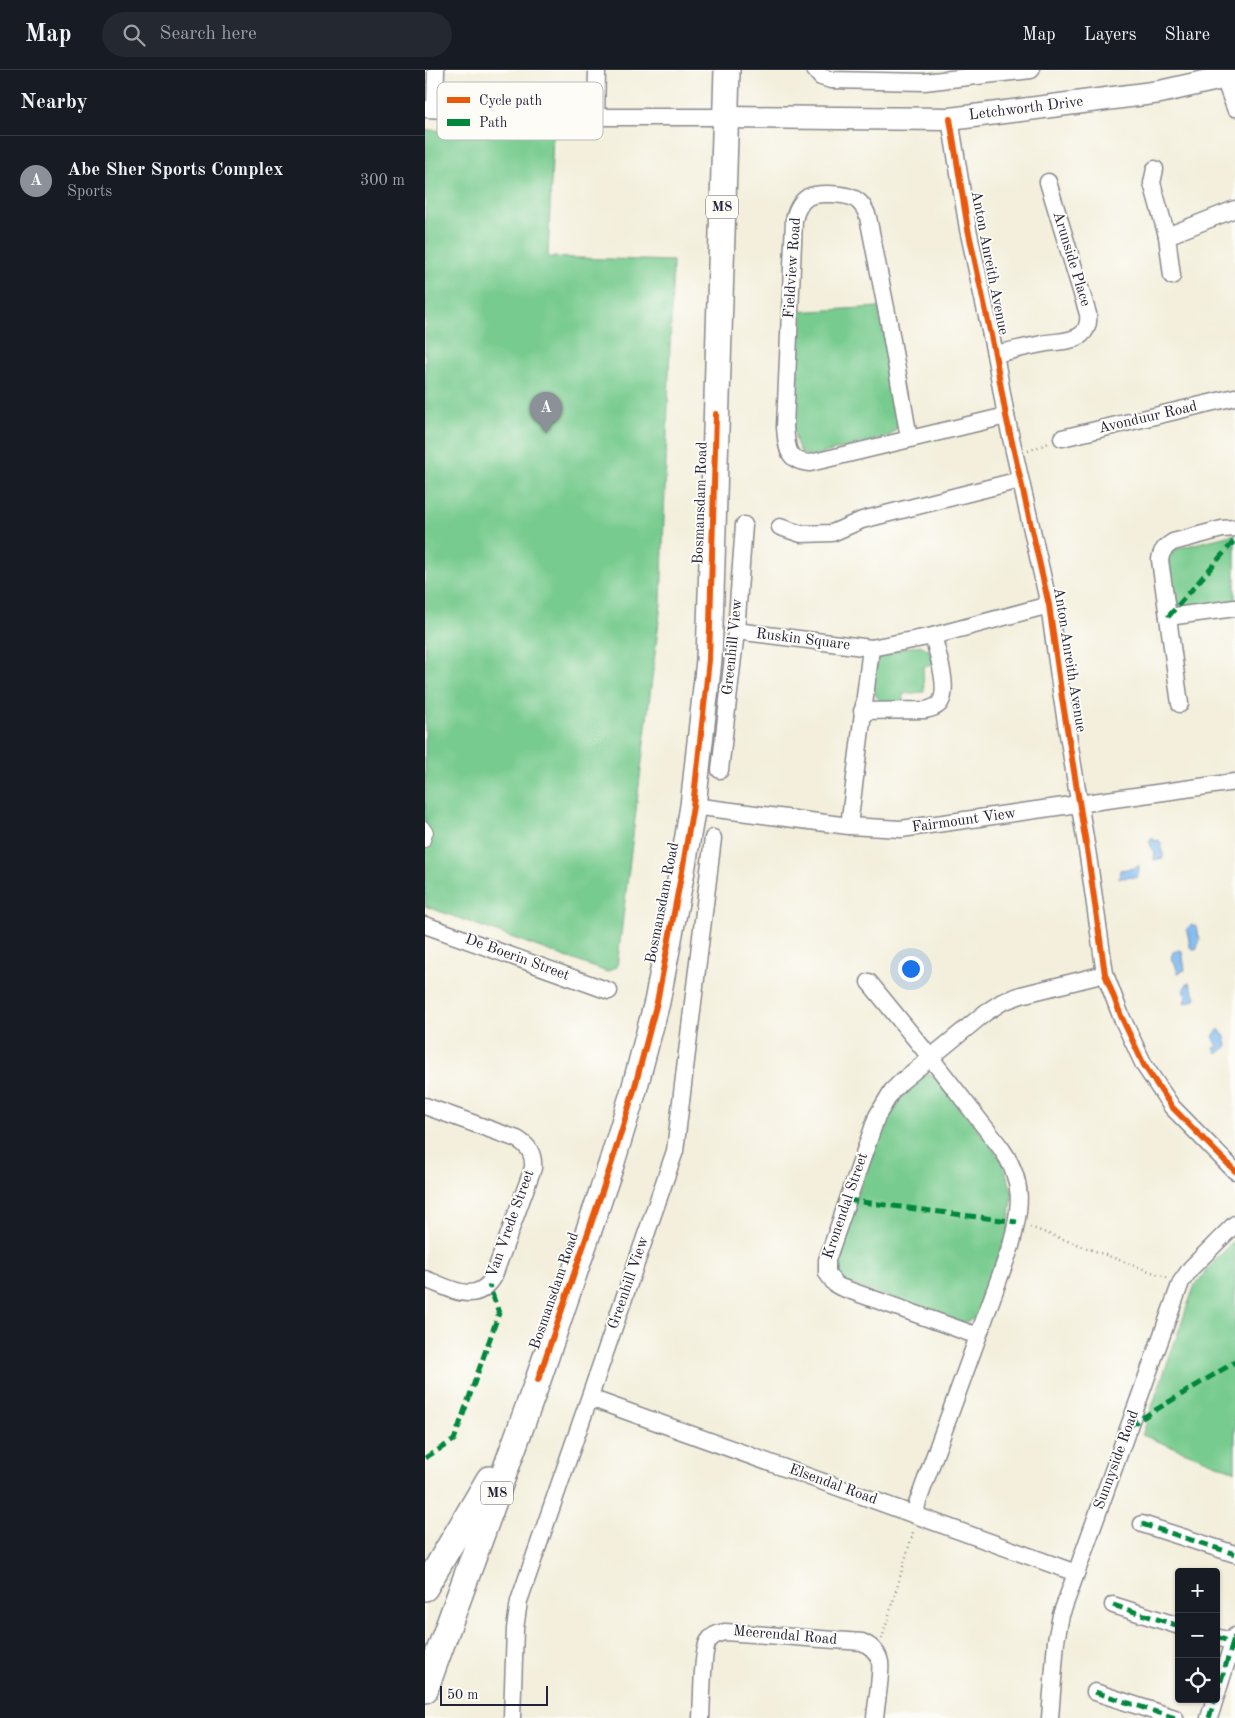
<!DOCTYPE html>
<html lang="en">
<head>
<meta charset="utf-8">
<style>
  :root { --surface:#171b24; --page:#242831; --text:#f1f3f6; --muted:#9ea1a6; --line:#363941; --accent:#8c9099 }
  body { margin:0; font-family:"Old Standard TT",serif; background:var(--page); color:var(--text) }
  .controls { position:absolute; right:15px; bottom:15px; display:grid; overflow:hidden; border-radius:5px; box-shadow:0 1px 4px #0004 }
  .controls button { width:45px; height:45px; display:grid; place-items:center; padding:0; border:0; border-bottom:1px solid var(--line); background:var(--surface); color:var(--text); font:25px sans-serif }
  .scale { position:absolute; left:15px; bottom:12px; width:108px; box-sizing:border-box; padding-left:5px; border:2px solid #22223b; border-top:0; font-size:14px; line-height:18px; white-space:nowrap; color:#22223b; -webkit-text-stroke:4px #fdfcf7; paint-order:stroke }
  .you { position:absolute; left:485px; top:898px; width:18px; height:18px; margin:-12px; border:4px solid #fff; border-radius:50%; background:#1a73e8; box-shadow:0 0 0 8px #1a73e833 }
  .badge { display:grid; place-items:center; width:32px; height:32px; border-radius:50%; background:var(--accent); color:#fff; font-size:16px; font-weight:700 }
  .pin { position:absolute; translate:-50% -41px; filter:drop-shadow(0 1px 2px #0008) }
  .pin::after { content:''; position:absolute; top:26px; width:18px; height:15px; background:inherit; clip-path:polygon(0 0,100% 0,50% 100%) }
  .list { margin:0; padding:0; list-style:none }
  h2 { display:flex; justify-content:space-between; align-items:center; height:65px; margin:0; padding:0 20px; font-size:21px }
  h2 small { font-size:16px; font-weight:400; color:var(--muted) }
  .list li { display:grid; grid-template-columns:32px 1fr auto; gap:15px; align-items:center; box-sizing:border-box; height:90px; padding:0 20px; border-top:1px solid var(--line) }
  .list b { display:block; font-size:19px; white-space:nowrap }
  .list p { margin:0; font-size:16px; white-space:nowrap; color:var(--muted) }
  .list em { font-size:16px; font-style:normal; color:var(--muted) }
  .icon { flex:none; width:28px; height:28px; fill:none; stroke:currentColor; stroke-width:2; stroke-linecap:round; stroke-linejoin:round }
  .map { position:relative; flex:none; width:810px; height:1648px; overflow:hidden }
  header { display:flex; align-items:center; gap:30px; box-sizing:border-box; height:70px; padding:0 25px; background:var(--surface); border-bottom:1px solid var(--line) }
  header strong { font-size:24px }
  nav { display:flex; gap:28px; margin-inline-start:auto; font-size:18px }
  .search { width:350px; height:45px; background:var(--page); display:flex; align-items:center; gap:12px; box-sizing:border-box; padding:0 18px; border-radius:28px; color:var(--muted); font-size:19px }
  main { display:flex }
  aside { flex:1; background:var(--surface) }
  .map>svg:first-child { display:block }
  .green { fill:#77cb8e; stroke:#4c7664 }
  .water { fill:#7db9ef; stroke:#506e95 }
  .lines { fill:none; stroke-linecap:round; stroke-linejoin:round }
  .lane-casing { stroke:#8a888c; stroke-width:10 }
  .street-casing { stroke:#8a888c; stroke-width:19 }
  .secondary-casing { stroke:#8a888c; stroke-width:25 }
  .primary-casing { stroke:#8a888c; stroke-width:28 }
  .path { stroke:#8a888c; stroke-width:2.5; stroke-dasharray:1 4; stroke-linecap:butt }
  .lane { stroke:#fff; stroke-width:8 }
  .street { stroke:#fff; stroke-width:16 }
  .secondary { stroke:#fff; stroke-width:22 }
  .primary { stroke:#fff; stroke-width:25 }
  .quiet { stroke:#00873e; stroke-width:5; stroke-dasharray:10 5; stroke-linecap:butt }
  .cycleway-casing { stroke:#fdfcf7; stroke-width:9 }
  .cycleway { stroke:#e8590c; stroke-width:6 }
  .labels { text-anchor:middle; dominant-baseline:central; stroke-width:4; stroke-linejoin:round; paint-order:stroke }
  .shield { fill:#fdfcf7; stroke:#646373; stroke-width:1 }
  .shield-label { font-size:14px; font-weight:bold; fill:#22223b }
  .street-label { font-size:15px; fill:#22223b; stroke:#fdfcf7 }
  .key { fill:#fdfcf7; stroke:#bbbbbf; stroke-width:1 }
  .key-label { font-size:14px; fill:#22223b }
</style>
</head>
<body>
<header>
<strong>Map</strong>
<div class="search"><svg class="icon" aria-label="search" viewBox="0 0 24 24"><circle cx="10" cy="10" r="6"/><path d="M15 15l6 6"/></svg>Search here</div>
<nav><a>Map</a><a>Layers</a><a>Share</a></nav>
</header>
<main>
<aside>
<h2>Nearby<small></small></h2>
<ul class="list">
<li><span class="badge">A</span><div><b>Abe Sher Sports Complex</b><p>Sports</p></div><em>300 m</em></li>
</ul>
</aside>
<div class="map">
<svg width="810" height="1648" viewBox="0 0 810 1648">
  <rect width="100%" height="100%" fill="#fdfcf7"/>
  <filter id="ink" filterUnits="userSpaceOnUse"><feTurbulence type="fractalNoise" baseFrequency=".02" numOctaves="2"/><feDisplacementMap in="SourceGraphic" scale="10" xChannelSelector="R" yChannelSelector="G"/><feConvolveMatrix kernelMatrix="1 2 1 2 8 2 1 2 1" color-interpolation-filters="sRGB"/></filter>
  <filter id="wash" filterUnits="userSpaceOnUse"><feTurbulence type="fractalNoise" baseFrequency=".0096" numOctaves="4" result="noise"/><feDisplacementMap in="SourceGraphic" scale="20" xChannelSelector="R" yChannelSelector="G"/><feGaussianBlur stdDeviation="1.12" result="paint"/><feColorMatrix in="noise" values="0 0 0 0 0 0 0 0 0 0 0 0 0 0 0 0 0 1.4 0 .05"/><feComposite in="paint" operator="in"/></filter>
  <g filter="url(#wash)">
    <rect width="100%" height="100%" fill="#f3efdc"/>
    <g class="green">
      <path d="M0,60L128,63L123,187L248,191L236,534L192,897L182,902L0,836Z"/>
      <path d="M454,237L473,351L472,358L465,366L388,386L377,384C359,360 368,275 369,242Z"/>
      <path d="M810,464V533L754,539L747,533L746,529L743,483L746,480Z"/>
      <path d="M495,575L504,580L509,595L498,597L499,622L478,624V635C441,632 448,621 452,590L458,583Z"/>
      <path d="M498,1004H505L513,1008L576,1089L588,1123L583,1160L553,1244C548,1250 543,1252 536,1252L417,1211L411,1206L408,1191L465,1033L492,1006Z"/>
      <path d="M810,1170V1401L717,1365L769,1217L785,1196Z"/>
    </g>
    <g class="water">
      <path d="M728,767L729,771L734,770L738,780V788L729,790L730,782L727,779L724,770Z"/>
      <path d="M714,795V801L712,807L694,808L695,800L710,798Z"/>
      <path d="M767,855L771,856L775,870L771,880L765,877L762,859Z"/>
      <path d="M755,880L757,881L760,900L753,903L750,894L746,888L748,882Z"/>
      <path d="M763,913L765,914L771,927L769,930L762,933L759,932L761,927L759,918Z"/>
      <path d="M794,959L800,967L802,976L792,984L789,978L793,977L788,966Z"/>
    </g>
  </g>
  <g filter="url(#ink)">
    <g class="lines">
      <defs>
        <path id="lane" d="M0,756L4,762L0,773"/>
        <g id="street">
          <path d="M390,0L396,7L406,10L499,12L606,0"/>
          <path d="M796,0L810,38"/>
          <path d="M0,39L171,47H300"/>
          <path d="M10,39L11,0"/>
          <path d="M171,47L172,0"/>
          <path d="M525,49L543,159L570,284L581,346L624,535L637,628L663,786L680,904L696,946L719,995L747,1037L810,1101"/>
          <path d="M730,99L727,113L742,166L747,206"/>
          <path d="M742,166L810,139"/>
          <path d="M570,284C585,281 601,277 617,274C629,271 645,273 656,265C663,259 664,252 663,244L623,112"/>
          <path d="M484,368L464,253L443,147C441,141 438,135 433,131C424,123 393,122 383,127C375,132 371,141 369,150L360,357C362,377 361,391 385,393L581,346"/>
          <path d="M637,368L810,327"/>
          <path d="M355,457L376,464L407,463L437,450L595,410"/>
          <path d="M743,547L810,538"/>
          <path d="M311,561L446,578L508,566L624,535"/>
          <path d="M755,634L735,490C736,481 740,477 748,472L797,459L810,458"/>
          <path d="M437,641L500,640C505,639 510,638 514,634C526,621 512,582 508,566"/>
          <path d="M295,700L311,561L319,455"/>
          <path d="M268,736L424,756L476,759L810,712"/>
          <path d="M424,756L446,578"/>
          <path d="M0,855L184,921"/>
          <path d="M444,912L505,987L576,1078C600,1112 596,1137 586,1176L492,1434L491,1445"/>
          <path d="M0,1036L92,1069C104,1076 109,1084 108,1098L68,1208C50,1236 25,1218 0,1209"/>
          <path d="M553,1266L415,1217L410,1214L402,1203V1190L452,1046L467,1021L477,1011L560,943L577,932L596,925L680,904"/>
          <path d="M165,1328L651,1503"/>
          <path d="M717,1454L810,1484"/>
          <path d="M688,1535L754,1556"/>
          <path d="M791,1567L808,1572"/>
          <path d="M670,1622L750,1648"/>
          <path d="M791,1626L810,1566"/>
          <path d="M87,1648L90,1559L94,1531L250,1081L288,768"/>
          <path d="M276,1648C277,1633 277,1582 283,1572C287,1565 293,1563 300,1562L437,1572C446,1576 453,1582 455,1592C457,1603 451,1635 450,1648"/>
          <path d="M625,1648L631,1571L636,1545L756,1212L766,1198L810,1154"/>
          <path d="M784,1648L790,1629"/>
        </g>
        <path id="secondary" d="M300,47L525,49L735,22L810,5"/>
        <g id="primary">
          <path d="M0,1518L64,1409"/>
          <path d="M0,1620L113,1310L186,1095L209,1020L232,932L257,801L268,736L284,590L302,0"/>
        </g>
      </defs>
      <use href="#lane" class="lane-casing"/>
      <use href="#street" class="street-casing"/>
      <use href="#secondary" class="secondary-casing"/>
      <use href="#primary" class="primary-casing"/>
      <g class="path">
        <path d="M603,381L624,373"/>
        <path d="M605,1157L743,1208"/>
        <path d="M457,1569L489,1459"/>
      </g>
      <use href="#lane" class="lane"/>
      <use href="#street" class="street"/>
      <use href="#secondary" class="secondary"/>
      <use href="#primary" class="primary"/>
      <g class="quiet">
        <path d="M743,547L810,470"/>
        <path d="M422,1130L592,1152"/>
        <path d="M704,1356L810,1292"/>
        <path d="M0,1388L29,1370L74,1243L64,1215"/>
        <path d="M717,1454L810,1484"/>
        <path d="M688,1535L754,1556"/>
        <path d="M791,1567L808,1572"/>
        <path d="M670,1622L750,1648"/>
        <path d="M791,1626L810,1566"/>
        <path d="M784,1648L790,1629"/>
      </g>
      <defs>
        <g id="cycleway">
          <path d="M525,49L543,159L570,284L581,346L624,535L637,628L663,786L680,904L696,946L719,995L747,1037L810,1101"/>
          <path d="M113,1310L186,1095L209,1020L232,932L257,801L268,736L284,590L291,344"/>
        </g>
      </defs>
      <use href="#cycleway" class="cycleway-casing"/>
      <use href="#cycleway" class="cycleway"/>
    </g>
  </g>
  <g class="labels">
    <g class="shield">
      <rect x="281" y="125.5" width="32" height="23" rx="4"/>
      <rect x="56" y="1411.5" width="32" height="23" rx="4"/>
    </g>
    <g class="shield-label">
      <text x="297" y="137">M8</text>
      <text x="72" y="1423">M8</text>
    </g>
    <g class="street-label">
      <text transform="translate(601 39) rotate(-7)">Letchworth Drive</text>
      <text transform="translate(646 189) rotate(73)">Arunside Place</text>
      <text transform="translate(564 193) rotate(79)">Anton Anreith Avenue</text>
      <text transform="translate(368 198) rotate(-86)">Fieldview Road</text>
      <text transform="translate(723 348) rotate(-13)">Avonduur Road</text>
      <text transform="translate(276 433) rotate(-88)">Bosmansdam Road</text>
      <text transform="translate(378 570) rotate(7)">Ruskin Square</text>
      <text transform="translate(308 577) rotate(-84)">Greenhill View</text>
      <text transform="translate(644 590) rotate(81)">Anton Anreith Avenue</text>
      <text transform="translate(539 751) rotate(-8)">Fairmount View</text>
      <text transform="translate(238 833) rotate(-79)">Bosmansdam Road</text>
      <text transform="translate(92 888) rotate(20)">De Boerin Street</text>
      <text transform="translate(421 1136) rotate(-71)">Kronendal Street</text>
      <text transform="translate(86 1154) rotate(-70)">Van Vrede Street</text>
      <text transform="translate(204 1213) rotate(-71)">Greenhill View</text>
      <text transform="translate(130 1221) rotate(-71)">Bosmansdam Road</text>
      <text transform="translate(692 1390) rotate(-70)">Sunnyside Road</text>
      <text transform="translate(408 1415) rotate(20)">Elsendal Road</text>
      <text transform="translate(360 1566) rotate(5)">Meerendal Road</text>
    </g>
  </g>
  <rect x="12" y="12" width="166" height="58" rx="8" class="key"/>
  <rect x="22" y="27" width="23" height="6" fill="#e8590c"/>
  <rect x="22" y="49" width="23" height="7" fill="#00873e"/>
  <g class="key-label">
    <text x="54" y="35">Cycle path</text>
    <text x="54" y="57">Path</text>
  </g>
</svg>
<div class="controls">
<button>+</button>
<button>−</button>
<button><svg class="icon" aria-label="locate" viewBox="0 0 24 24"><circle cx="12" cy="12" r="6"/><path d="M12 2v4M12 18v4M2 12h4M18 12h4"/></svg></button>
</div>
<div class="scale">50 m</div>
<div class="you"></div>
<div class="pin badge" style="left:121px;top:363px">A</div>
</div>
</main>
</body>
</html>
